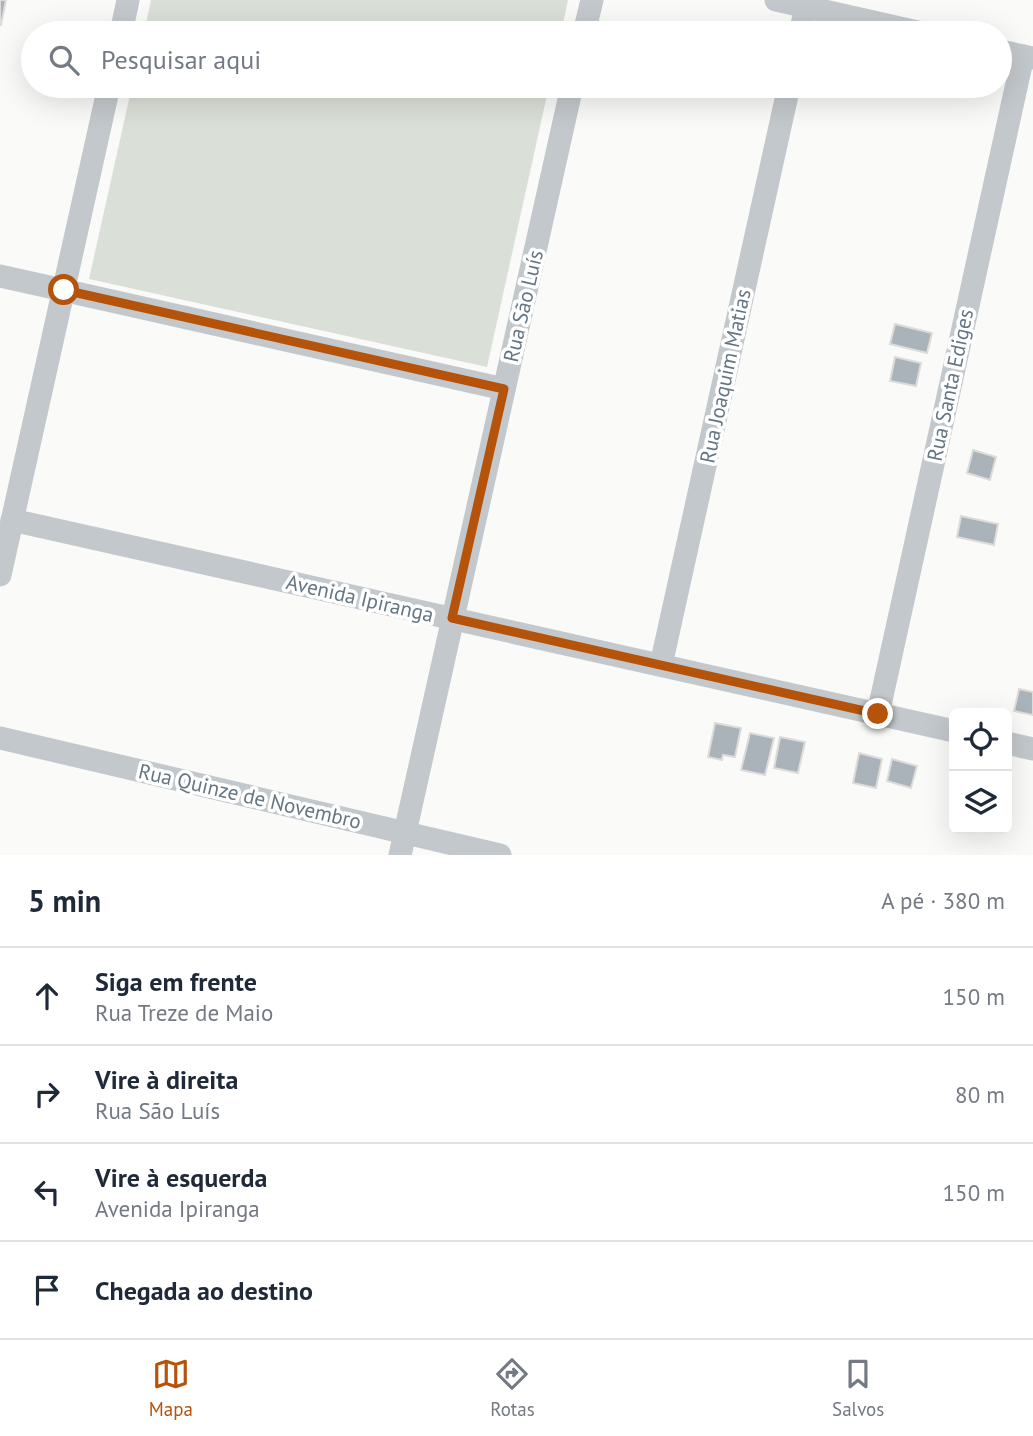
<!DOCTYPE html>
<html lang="pt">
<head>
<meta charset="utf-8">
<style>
  :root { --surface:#fff; --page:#f6f6f7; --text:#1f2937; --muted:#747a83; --line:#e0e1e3; --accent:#b45309 }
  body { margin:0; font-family:"PT Sans",sans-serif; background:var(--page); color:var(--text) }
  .controls { position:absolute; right:21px; bottom:21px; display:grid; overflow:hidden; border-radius:10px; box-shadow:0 7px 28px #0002 }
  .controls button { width:63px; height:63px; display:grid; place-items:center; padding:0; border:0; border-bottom:2px solid var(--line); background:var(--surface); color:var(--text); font:35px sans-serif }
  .stop { position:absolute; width:21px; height:21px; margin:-16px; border:5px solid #b45309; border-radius:50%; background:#fff }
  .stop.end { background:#b45309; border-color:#fff; box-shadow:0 2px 7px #0008 }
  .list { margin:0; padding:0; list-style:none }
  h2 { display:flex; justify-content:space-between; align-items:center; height:91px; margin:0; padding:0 28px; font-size:30px }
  h2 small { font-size:23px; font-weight:400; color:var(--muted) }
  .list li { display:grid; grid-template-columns:46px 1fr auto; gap:21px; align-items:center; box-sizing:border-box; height:98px; padding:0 28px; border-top:2px solid var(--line) }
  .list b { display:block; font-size:26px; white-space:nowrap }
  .list p { margin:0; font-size:23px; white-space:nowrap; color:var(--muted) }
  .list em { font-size:23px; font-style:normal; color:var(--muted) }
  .icon { flex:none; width:38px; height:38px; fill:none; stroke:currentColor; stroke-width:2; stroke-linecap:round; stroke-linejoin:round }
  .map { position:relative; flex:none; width:1033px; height:855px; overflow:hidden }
  .search { position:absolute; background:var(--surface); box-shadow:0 7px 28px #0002; left:21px; right:21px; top:21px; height:77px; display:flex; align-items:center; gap:18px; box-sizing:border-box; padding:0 24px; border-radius:38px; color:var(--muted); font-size:26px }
  .sheet { height:483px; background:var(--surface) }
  nav { display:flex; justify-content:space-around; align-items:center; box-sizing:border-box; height:98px; border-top:2px solid var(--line); background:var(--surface); font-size:19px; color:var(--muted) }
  nav a { display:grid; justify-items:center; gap:4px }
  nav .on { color:var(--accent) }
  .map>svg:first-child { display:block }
  .green { fill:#dadfd7 }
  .building { fill:#aab3b9; stroke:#dcdcda; stroke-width:2 }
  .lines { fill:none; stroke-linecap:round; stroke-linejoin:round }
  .street { stroke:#c3c8cc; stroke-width:23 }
  .route { stroke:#b45309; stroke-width:9 }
  .labels { text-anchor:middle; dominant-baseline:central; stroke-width:7; stroke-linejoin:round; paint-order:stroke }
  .street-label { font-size:21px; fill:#657683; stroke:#fff }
</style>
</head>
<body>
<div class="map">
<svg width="1033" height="855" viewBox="0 0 1033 855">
  <rect width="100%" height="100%" fill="#fafaf8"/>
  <g class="green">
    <path d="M151,0H568L561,33H144Z"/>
    <path d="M132,86H549L487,367L89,279Z"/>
  </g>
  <g class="building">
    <path d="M0,0H6L1,25H0Z"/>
    <path d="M895,324L932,333L927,353L890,344Z"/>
    <path d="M895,357L921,363L916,386L890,381Z"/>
    <path d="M973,450L996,457L990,480L967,473Z"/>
    <path d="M961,516L998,524L994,545L957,537Z"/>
    <path d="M1019,689L1033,692V715L1014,711Z"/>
    <path d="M715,723L741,728L735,757L723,755L722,760L708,757Z"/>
    <path d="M750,733L774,738L765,775L741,770Z"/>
    <path d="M780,737L805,742L798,773L774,768Z"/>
    <path d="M859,753L882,759L876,788L853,783Z"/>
    <path d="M892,759L917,766L911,788L887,781Z"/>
  </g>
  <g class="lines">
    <g class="street">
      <path d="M776,0L922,33"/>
      <path d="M121,33L128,0"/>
      <path d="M584,33L592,0"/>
      <path d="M800,33L806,7"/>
      <path d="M1000,51L1033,58"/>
      <path d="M0,276L504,389"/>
      <path d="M12,520L954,731"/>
      <path d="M0,575L109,86"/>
      <path d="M661,665L789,86"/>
      <path d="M878,714L1023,56"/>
      <path d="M0,738L500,855"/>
      <path d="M1007,743L1033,749"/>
      <path d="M400,855L572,86"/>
    </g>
  </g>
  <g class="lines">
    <path class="route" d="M64,290L504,389L452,618L878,714"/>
  </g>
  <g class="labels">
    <g class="street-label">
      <text transform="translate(523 306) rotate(-77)">Rua São Luís</text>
      <text transform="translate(725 376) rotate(-78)">Rua Joaquim Matias</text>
      <text transform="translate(950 385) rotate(-78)">Rua Santa Ediges</text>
      <text transform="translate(360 598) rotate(13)">Avenida Ipiranga</text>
      <text transform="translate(250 796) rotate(13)">Rua Quinze de Novembro</text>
    </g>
  </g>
</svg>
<div class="controls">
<button><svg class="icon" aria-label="locate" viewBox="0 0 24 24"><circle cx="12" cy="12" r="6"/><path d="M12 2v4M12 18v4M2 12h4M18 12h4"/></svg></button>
<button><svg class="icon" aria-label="layers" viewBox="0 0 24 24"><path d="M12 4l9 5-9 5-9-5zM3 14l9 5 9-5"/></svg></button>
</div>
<div class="stop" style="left:64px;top:290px"></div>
<div class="stop end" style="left:878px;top:714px"></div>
<div class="search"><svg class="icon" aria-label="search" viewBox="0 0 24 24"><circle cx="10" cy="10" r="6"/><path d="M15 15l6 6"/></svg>Pesquisar aqui</div>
</div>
<section class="sheet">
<h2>5 min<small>A pé · 380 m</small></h2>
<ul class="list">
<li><svg class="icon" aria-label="ahead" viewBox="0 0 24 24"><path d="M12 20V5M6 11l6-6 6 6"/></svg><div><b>Siga em frente</b><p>Rua Treze de Maio</p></div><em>150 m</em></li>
<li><svg class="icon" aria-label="right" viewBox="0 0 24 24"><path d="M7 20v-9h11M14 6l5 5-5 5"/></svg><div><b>Vire à direita</b><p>Rua São Luís</p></div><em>80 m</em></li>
<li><svg class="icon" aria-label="left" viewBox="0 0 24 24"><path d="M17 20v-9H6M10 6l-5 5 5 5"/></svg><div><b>Vire à esquerda</b><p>Avenida Ipiranga</p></div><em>150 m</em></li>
<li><svg class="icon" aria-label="arrive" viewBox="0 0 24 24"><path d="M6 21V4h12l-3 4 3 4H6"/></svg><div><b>Chegada ao destino</b></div></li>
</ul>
</section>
<nav>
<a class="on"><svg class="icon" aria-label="map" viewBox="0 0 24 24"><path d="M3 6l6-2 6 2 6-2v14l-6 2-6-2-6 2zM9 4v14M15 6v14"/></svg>Mapa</a>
<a><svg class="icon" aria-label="directions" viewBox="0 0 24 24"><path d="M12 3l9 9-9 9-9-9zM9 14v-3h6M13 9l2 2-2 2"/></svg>Rotas</a>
<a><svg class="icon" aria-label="saved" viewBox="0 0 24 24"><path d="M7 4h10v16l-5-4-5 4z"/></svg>Salvos</a>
</nav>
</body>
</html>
